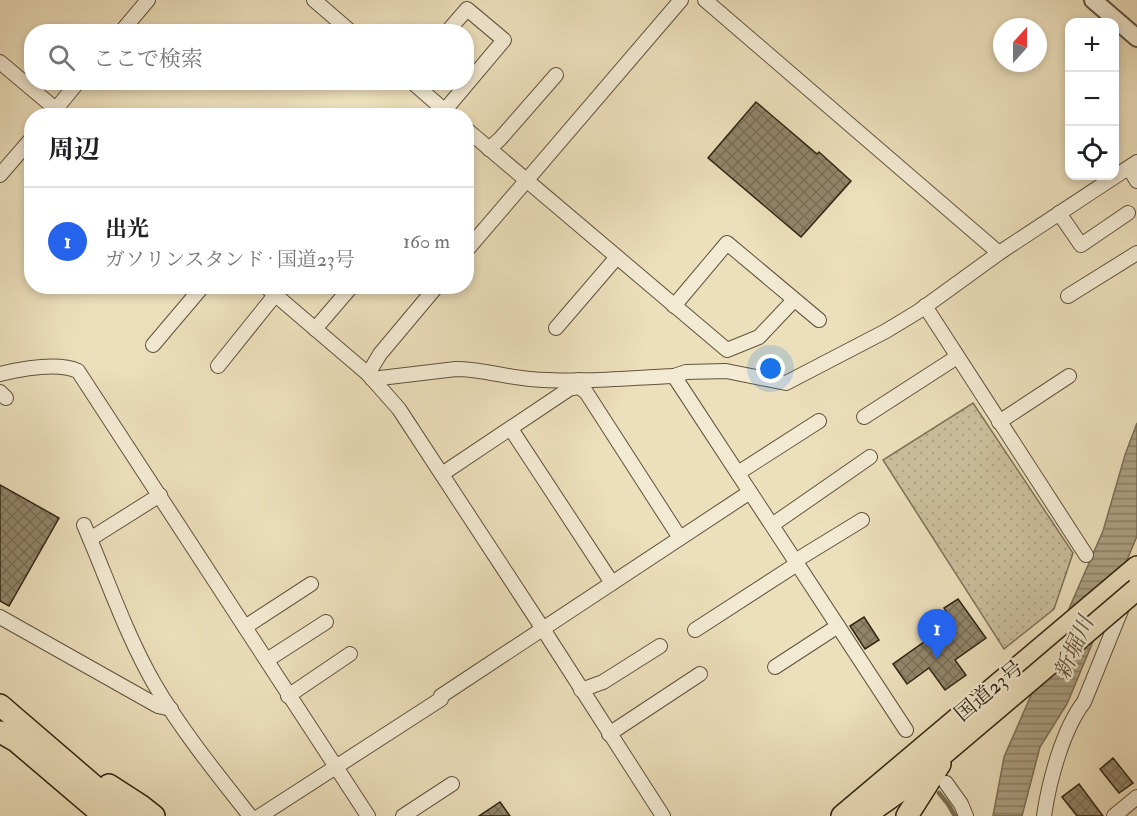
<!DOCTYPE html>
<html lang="ja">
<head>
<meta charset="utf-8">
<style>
  :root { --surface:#fff; --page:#f6f6f6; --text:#202124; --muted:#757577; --line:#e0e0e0; --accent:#2563eb }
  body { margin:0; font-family:"IM FELL Double Pica","Noto Serif JP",serif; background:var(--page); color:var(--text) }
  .controls { position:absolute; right:18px; top:18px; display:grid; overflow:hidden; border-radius:12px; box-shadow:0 3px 9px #0003 }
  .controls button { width:54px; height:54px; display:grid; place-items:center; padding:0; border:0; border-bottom:2px solid var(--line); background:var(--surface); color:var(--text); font:30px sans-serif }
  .compass { position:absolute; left:993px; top:18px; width:54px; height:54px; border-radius:50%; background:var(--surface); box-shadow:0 3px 9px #0003; rotate:21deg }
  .you { position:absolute; left:771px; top:369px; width:21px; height:21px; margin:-15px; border:4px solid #fff; border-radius:50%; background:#1a73e8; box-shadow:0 0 0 9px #1a73e833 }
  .badge { display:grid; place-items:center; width:39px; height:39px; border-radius:50%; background:var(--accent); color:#fff; font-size:20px; font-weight:700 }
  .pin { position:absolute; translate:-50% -50px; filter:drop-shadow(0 2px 3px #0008) }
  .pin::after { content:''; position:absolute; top:32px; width:21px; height:18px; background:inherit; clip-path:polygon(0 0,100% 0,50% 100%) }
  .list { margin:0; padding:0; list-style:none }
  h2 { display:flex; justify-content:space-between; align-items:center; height:78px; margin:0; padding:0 24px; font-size:26px }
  h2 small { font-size:20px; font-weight:400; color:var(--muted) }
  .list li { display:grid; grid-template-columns:39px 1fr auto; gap:18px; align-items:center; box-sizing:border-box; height:108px; padding:0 24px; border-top:2px solid var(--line) }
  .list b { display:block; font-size:22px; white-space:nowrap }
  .list p { margin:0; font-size:20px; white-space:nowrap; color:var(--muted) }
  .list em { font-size:20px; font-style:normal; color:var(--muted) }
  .icon { flex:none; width:33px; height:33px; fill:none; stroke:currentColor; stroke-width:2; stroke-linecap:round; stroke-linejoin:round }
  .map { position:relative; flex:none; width:1137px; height:816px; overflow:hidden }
  .search { position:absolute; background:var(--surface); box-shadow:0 3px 9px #0003; left:24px; top:24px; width:450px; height:66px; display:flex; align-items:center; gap:15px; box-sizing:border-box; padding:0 21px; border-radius:24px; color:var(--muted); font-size:22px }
  .panel { position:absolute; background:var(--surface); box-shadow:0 3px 9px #0003; left:24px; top:108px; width:450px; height:186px; border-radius:24px }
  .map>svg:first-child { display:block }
  .grass { fill:url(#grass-dots); stroke:#7e7258; stroke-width:1.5 }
  .water { fill:url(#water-rules); stroke:#7b6e55; stroke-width:1.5 }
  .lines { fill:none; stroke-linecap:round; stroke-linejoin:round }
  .stream { stroke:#7b6e55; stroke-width:4.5 }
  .building { fill:url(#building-cross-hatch); stroke:#312412; stroke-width:1.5 }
  .minor-casing { stroke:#60533c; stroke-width:16 }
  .tertiary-casing { stroke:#60533c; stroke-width:20 }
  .trunk-casing { stroke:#312412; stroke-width:24 }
  .minor { stroke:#f3ead3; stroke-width:14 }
  .tertiary { stroke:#f3ead3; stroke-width:16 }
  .trunk { stroke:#ecdfbb; stroke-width:21 }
  .trunk-bridge-casing { stroke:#312412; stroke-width:24; stroke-linecap:butt }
  .trunk-bridge { stroke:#ecdfbb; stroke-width:21 }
  .labels { text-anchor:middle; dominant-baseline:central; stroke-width:4.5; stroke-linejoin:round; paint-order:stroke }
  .street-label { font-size:21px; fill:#312412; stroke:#f3ead3 }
  .water-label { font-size:22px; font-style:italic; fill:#5c4f39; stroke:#f3ead3 }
</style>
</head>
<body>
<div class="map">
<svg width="1137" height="816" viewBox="0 0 1137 816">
  <defs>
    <pattern id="grass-dots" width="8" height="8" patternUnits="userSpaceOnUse" patternTransform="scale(1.5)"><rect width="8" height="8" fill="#ccbf9e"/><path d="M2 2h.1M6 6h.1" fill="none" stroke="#b0a487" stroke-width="1.8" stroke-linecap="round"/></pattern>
    <pattern id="water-rules" width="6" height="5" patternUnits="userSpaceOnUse" patternTransform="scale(1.5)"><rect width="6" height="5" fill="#ac9f82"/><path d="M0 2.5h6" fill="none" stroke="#8d8169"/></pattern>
    <pattern id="building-cross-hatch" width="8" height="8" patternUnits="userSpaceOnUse" patternTransform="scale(1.5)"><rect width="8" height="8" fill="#92856a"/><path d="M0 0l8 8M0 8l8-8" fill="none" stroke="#786d56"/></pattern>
  </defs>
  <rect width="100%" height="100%" fill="#ecdfbb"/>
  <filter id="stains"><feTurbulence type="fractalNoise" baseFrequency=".00333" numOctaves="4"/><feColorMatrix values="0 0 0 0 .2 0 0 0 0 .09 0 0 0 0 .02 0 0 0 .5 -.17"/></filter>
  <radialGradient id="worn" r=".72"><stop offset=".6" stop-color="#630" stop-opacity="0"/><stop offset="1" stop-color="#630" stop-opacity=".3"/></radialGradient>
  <path class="grass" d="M973,403L1073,553L1054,609L1004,649L883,460Z"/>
  <path class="water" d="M1137,423V536L1067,704L1040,747L1022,816H993L1004,757L1103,531L1125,455Z"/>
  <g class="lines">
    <path class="stream" d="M939,793L948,804L955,816"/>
  </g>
  <g class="building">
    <path d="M756,102L817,154L819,152L851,181L801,237L708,158Z"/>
    <path d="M0,485L59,518L9,606L0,601Z"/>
    <path d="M958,599L986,638L955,660L966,675L945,690L929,668L907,684L893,664L928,639L923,633L948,615L944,608Z"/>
    <path d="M864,617L879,640L865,649L850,626Z"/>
    <path d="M1113,758L1133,783L1119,793L1100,769Z"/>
    <path d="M1079,784L1103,816H1077L1062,797Z"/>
    <path d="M500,802L510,816H479Z"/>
  </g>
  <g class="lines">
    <defs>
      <g id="minor">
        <path d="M314,0L351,32"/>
        <path d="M705,0L999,253"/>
        <path d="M121,32L148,0"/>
        <path d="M0,62L64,116"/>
        <path d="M412,82L451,116"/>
        <path d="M445,110L504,40L467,9L447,32"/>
        <path d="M51,115L78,82"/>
        <path d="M466,129L727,350L759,337L794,300"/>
        <path d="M489,149L500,139L556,75"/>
        <path d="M1129,168L1137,181"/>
        <path d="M0,175L32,138"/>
        <path d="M1059,213L1081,245L1128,213"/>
        <path d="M466,251L681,0"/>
        <path d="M265,286L368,374L399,409L543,629L663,816"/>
        <path d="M1068,296L1137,253"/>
        <path d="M674,306L727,243L819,320"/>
        <path d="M925,306L1086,555"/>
        <path d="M556,328L617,257"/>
        <path d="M315,329L352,286"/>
        <path d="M153,345L203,286"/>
        <path d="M218,366L275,295"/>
        <path d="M0,374C21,369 58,362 78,371L368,816"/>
        <path d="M368,374L380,354L437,286"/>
        <path d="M674,376L906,730"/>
        <path d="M372,379L456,369C481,369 505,377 530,379C578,383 626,378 674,376L686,372L726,371L786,383L886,331L919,311L999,253L1137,162"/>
        <path d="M579,380V387L586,392L680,538"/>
        <path d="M0,392L6,398"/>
        <path d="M864,417L957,357"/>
        <path d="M999,422L1069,376"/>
        <path d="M511,429L612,583"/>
        <path d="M738,473L819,421"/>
        <path d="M442,474L569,389L579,387"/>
        <path d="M84,525C107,578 126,635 155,685C182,731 217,774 250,816"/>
        <path d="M772,525L870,457"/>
        <path d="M90,539L160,495"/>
        <path d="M795,561L862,520"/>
        <path d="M0,617L158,706L171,709"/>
        <path d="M245,627L311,584"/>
        <path d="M695,630L797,564"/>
        <path d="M267,660L326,622"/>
        <path d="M775,667L838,626"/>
        <path d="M581,690L603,682L660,646"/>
        <path d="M288,696L350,654"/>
        <path d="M609,734L700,674"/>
        <path d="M946,783L961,804L966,816"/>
        <path d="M260,816L441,699V696L750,492"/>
        <path d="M403,816L452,784"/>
        <path d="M1044,816C1049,781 1063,729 1084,702L1124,603"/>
        <path d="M1114,816L1137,797"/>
      </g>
      <path id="tertiary" d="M1093,0L1137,38"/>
      <g id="trunk">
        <path d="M0,705L129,816"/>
        <path d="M0,732L16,741L104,816"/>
        <path d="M109,785L140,805L154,816"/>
        <path d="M842,816L1137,567"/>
        <path d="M864,816L897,793L1028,682"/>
        <path d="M907,816L940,764"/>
      </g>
    </defs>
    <use href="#minor" class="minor-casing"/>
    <use href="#tertiary" class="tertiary-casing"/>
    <use href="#trunk" class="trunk-casing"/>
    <use href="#minor" class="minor"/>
    <use href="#tertiary" class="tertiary"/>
    <use href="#trunk" class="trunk"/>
    <defs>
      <path id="trunk-bridge" d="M1028,682L1137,589"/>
    </defs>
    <use href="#trunk-bridge" class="trunk-bridge-casing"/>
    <use href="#trunk-bridge" class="trunk-bridge"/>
  </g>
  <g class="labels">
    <g class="street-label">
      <text transform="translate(989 691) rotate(-40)">国道23号</text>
    </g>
    <g class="water-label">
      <text transform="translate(1074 648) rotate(-66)">新堀川</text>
    </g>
  </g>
  <rect width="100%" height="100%" filter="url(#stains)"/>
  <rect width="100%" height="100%" fill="url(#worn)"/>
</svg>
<div class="controls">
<button>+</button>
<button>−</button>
<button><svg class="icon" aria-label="locate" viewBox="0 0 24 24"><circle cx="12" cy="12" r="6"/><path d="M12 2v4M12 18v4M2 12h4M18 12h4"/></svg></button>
</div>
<svg class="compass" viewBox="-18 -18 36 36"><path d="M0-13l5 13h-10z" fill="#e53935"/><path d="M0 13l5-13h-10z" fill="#757577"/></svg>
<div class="you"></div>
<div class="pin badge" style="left:937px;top:659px">1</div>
<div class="search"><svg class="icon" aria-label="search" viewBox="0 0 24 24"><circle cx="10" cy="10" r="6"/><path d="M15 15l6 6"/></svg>ここで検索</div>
<section class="panel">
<h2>周辺<small></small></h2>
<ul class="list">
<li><span class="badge">1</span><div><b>出光</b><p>ガソリンスタンド · 国道23号</p></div><em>160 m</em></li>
</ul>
</section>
</div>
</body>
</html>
